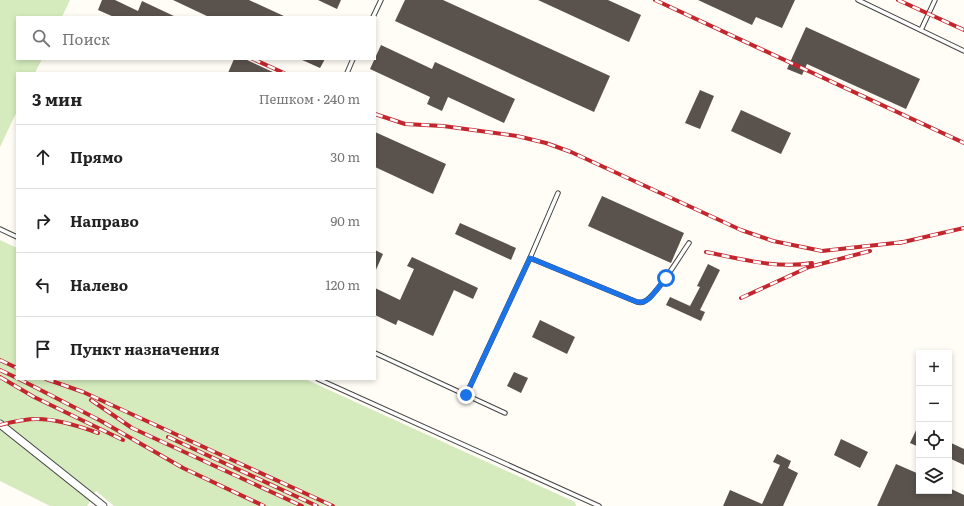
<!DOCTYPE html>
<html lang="ru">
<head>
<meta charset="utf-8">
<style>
  :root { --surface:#fff; --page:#f6f6f6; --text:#222; --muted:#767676; --line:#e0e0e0 }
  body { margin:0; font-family:Literata,serif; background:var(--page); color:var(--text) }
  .controls { position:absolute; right:12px; bottom:12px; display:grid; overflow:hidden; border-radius:0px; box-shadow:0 2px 6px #0003 }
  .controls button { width:36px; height:36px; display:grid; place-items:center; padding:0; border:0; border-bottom:1px solid var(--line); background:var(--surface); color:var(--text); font:20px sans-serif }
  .stop { position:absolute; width:12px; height:12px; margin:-9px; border:3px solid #1a73e8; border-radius:50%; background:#fff }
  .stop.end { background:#1a73e8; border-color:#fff; box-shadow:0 1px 4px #0008 }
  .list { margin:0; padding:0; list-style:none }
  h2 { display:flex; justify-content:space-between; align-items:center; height:52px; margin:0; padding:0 16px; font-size:17px }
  h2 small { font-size:13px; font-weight:400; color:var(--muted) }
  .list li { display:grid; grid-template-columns:26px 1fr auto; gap:12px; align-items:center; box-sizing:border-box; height:64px; padding:0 16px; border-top:1px solid var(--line) }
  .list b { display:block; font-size:15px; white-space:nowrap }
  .list em { font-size:13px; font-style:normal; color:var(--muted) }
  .icon { flex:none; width:22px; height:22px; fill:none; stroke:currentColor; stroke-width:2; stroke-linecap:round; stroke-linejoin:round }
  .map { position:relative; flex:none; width:964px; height:506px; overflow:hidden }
  .search { position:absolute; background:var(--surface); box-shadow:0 2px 6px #0003; left:16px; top:16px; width:360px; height:44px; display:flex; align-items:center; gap:10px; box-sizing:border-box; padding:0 14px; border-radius:0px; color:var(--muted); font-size:15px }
  .panel { position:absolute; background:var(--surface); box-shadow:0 2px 6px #0003; left:16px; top:72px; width:360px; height:308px; border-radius:0px }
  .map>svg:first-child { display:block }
  .green { fill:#d5ebbd }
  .building { fill:#5a524d }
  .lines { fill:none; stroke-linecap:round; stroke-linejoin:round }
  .lane-casing { stroke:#444; stroke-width:5.5 }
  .street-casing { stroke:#444; stroke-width:9 }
  .lane { stroke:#fff; stroke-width:3.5 }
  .street { stroke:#fff; stroke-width:7 }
  .rail-casing { stroke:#c4262e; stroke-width:4 }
  .rail { stroke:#fff; stroke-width:2.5; stroke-dasharray:8; stroke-linecap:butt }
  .route { stroke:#1a73e8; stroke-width:5 }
</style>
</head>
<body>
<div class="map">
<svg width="964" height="506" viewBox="0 0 964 506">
  <rect width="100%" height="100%" fill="#fffdf5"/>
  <g class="green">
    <path d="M0,0H70L62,17H17V59H42L35,73H17V111L0,147Z"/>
    <path d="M0,240L17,248V379H305L575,502L576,506H114L96,491L87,506H50L0,481Z"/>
  </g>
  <g class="building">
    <path d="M102,0H115L138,11L142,1L176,17H114L98,10Z"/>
    <path d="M173,0H249L286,17H209Z"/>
    <path d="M318,0H341L337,9Z"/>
    <path d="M405,0H443L610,76L594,112L395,21Z"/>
    <path d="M538,0H608L641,15L629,42Z"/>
    <path d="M698,0H795L782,28L756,17L752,25Z"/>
    <path d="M806,27L920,79L906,109L807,64L802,75L787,69Z"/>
    <path d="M381,45L432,69L435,62L515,99L504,123L448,97L442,111L427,104L430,97L370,69Z"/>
    <path d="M234,59H245L275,73H228Z"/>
    <path d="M300,59H325L320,68Z"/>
    <path d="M700,90L714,96L700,129L685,123Z"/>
    <path d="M741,110L791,133L781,154L731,131Z"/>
    <path d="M375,132L446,164L433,194L375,167Z"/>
    <path d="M602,196L684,233L671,263L588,226Z"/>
    <path d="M460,223L516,248L511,260L455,234Z"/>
    <path d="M375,250L383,254L375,272Z"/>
    <path d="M412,257L478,288L473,299L454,290L433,336L398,320L396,325L375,315V288L400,300L414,269L407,266Z"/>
    <path d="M708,264L720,270L700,310L705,312L701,321L666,305L670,297L690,306L700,287L697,286Z"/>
    <path d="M540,320L575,337L567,354L532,337Z"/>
    <path d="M514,372L528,378L521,393L507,386Z"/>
    <path d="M919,424V447L910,443Z"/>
    <path d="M841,439L868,452L860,468L834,455Z"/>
    <path d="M949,442L964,449V465L949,458Z"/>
    <path d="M777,454L791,461L788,468L798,473L783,506H723L730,490L762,504L780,465L773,462Z"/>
    <path d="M896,464L919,474V491H949V488L964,495V506H877Z"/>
  </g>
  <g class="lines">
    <defs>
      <g id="lane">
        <path d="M858,0L964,51"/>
        <path d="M373,17L381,0"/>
        <path d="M921,30L935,0"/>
        <path d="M347,73L353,59"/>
        <path d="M0,229L17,237"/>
        <path d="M530,258L637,302C639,302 641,303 643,302C655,299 681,254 689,243"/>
        <path d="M375,353L505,413"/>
        <path d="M318,379L599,506"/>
        <path d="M466,395L530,258L558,193"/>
      </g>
      <path id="street" d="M0,424L103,506"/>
    </defs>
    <use href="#lane" class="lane-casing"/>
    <use href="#street" class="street-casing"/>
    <use href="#lane" class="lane"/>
    <use href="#street" class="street"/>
    <defs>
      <g id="rail">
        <path d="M655,0L964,143"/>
        <path d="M898,0L964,30"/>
        <path d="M253,59L284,73"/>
        <path d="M375,114L405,124L443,126L517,136L546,143L571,152L741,230L773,241L822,251L904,242"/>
        <path d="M899,243L964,228"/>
        <path d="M706,252C741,259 777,269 812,263"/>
        <path d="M741,298L809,267L870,251"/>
        <path d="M0,360L17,368"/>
        <path d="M0,370L17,378"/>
        <path d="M0,377L34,397L123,440"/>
        <path d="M19,379L101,421L183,468L264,506"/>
        <path d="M46,379L83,392L333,506"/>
        <path d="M91,400L132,428L302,506"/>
        <path d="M0,425C12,422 25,419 37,419C58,419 79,426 98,433"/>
        <path d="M168,437L317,506"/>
      </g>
    </defs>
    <use href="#rail" class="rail-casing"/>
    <use href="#rail" class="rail"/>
  </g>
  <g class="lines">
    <path class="route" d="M466,395L530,258L637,302H644L650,298L666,278"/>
  </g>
</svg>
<div class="controls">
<button>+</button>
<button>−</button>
<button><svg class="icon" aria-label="locate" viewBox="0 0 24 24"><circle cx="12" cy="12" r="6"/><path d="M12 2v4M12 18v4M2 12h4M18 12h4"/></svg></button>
<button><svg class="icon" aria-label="layers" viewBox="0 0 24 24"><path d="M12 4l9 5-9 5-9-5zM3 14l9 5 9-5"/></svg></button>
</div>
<div class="stop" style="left:666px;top:278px"></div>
<div class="stop end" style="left:466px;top:395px"></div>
<div class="search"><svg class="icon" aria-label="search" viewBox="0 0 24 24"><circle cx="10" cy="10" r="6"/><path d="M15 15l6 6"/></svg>Поиск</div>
<section class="panel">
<h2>3 мин<small>Пешком · 240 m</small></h2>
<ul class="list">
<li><svg class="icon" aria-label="ahead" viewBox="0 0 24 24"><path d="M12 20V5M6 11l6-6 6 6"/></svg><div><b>Прямо</b></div><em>30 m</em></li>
<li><svg class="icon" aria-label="right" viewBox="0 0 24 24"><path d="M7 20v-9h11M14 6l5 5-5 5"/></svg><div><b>Направо</b></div><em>90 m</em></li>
<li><svg class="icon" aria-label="left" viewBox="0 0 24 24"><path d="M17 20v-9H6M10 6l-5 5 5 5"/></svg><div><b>Налево</b></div><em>120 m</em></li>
<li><svg class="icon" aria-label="arrive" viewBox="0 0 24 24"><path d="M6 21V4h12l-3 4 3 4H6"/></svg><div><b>Пункт назначения</b></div></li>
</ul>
</section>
</div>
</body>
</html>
